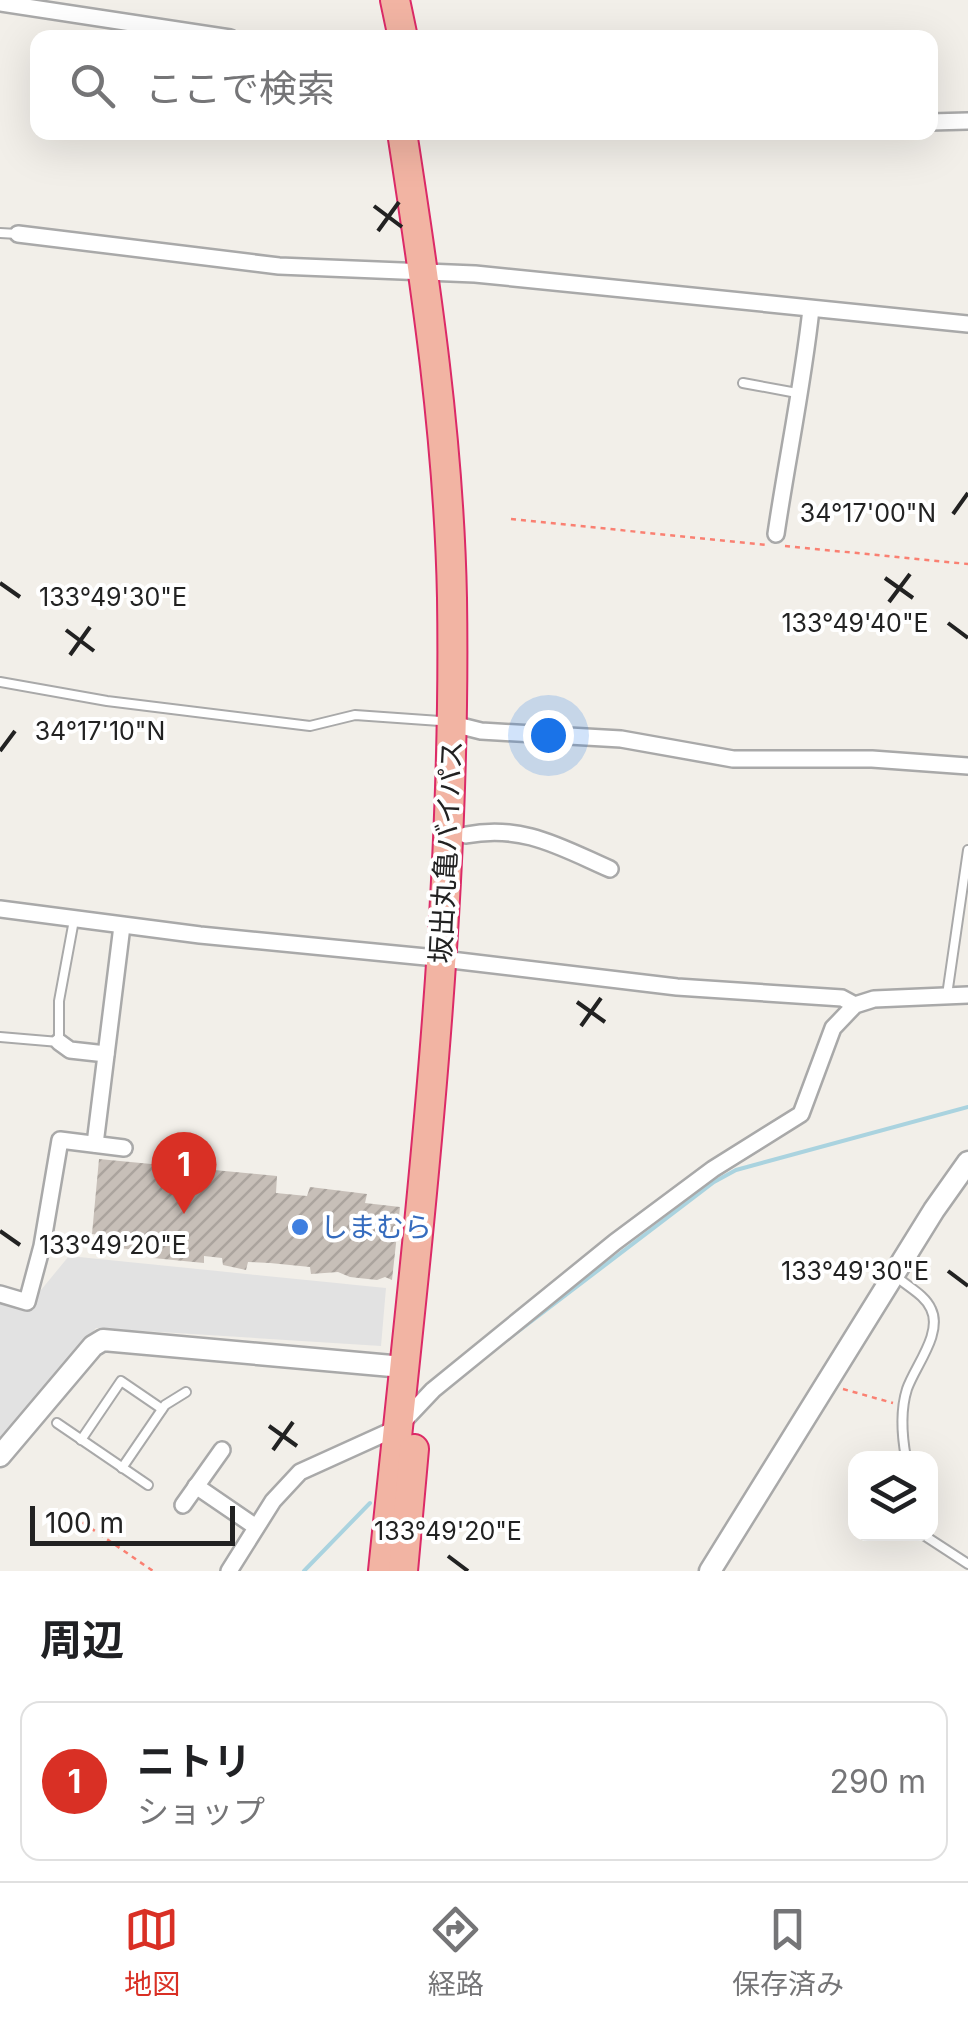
<!DOCTYPE html>
<html lang="ja">
<head>
<meta charset="utf-8">
<style>
  :root { --surface:#fff; --page:#f2f2f2; --text:#202124; --muted:#757577; --line:#e0e0e0; --accent:#d93025 }
  body { margin:0; font-family:Inter,"Noto Sans JP",sans-serif; background:var(--page); color:var(--text) }
  .controls { position:absolute; right:30px; bottom:30px; display:grid; overflow:hidden; border-radius:20px; box-shadow:0 10px 40px #0002 }
  .controls button { width:90px; height:90px; display:grid; place-items:center; padding:0; border:0; border-bottom:2px solid var(--line); background:var(--surface); color:var(--text); font:50px sans-serif }
  .scale { position:absolute; left:30px; bottom:25px; width:205px; box-sizing:border-box; padding-left:10px; border:5px solid #222; border-top:0; font-size:28px; line-height:35px; white-space:nowrap; color:#222; -webkit-text-stroke:8px #fff; paint-order:stroke }
  .you { position:absolute; left:548px; top:735px; width:35px; height:35px; margin:-25px; border:8px solid #fff; border-radius:50%; background:#1a73e8; box-shadow:0 0 0 15px #1a73e833 }
  .badge { display:grid; place-items:center; width:65px; height:65px; border-radius:50%; background:var(--accent); color:#fff; font-size:32px; font-weight:700 }
  .pin { position:absolute; translate:-50% -82px; filter:drop-shadow(0 2px 5px #0008) }
  .pin::after { content:''; position:absolute; top:52px; width:35px; height:30px; background:inherit; clip-path:polygon(0 0,100% 0,50% 100%) }
  .list { margin:0; padding:0; list-style:none }
  h2 { display:flex; justify-content:space-between; align-items:center; height:130px; margin:0; padding:0 40px; font-size:42px }
  h2 small { font-size:32px; font-weight:400; color:var(--muted) }
  .list li { display:grid; grid-template-columns:65px 1fr auto; gap:30px; align-items:center; box-sizing:border-box; height:160px; margin:0 20px 20px; padding:0 20px; border:2px solid var(--line); border-radius:20px }
  .list b { display:block; font-size:38px; white-space:nowrap }
  .list p { margin:0; font-size:32px; white-space:nowrap; color:var(--muted) }
  .list em { font-size:32px; font-style:normal; color:var(--muted) }
  .icon { flex:none; width:55px; height:55px; fill:none; stroke:currentColor; stroke-width:2; stroke-linecap:round; stroke-linejoin:round }
  .map { position:relative; flex:none; width:968px; height:1571px; overflow:hidden }
  .search { position:absolute; background:var(--surface); box-shadow:0 10px 40px #0002; left:30px; right:30px; top:30px; height:110px; display:flex; align-items:center; gap:25px; box-sizing:border-box; padding:0 35px; border-radius:20px; color:var(--muted); font-size:38px }
  .sheet { height:310px; background:var(--surface) }
  nav { display:flex; justify-content:space-around; align-items:center; box-sizing:border-box; height:140px; border-top:2px solid var(--line); background:var(--surface); font-size:28px; color:var(--muted) }
  nav a { display:grid; justify-items:center; gap:5px }
  nav .on { color:var(--accent) }
  .map>svg:first-child { display:block }
  .parking { fill:#e2e2e2 }
  .lines { fill:none; stroke-linecap:round; stroke-linejoin:round }
  .stream { stroke:#aad3df; stroke-width:4 }
  .building { fill:url(#building-hatch) }
  .service-casing { stroke:#a9a9a9; stroke-width:12 }
  .minor-casing { stroke:#a9a9a9; stroke-width:20 }
  .tertiary-casing { stroke:#a9a9a9; stroke-width:25 }
  .trunk-casing { stroke:#dc2a67; stroke-width:32 }
  .path { stroke:#fa8072; stroke-width:2.5; stroke-dasharray:5 5; stroke-linecap:butt }
  .service { stroke:#fff; stroke-width:8 }
  .minor { stroke:#fff; stroke-width:15 }
  .tertiary { stroke:#fff; stroke-width:20 }
  .trunk { stroke:#f2b4a3; stroke-width:28 }
  .ticks { fill:none; stroke:#222; stroke-width:4 }
  .shop-dot { fill:#3f7fe0; stroke:#fff; stroke-width:4 }
  .labels { text-anchor:middle; dominant-baseline:central; stroke-width:8; stroke-linejoin:round; paint-order:stroke }
  .street-label { font-size:28px; fill:#222; stroke:#fff }
  .shop-label { font-size:28px; fill:#366cbe; stroke:#fff; text-anchor:start }
  .ticks-label { font-size:25px; text-anchor:middle; fill:#222; stroke:#fff; stroke-width:8; stroke-linejoin:round; paint-order:stroke }
</style>
</head>
<body>
<div class="map">
<svg width="968" height="1571" viewBox="0 0 968 1571">
  <defs>
    <pattern id="building-hatch" width="6" height="6" patternUnits="userSpaceOnUse" patternTransform="scale(2.5)"><rect width="6" height="6" fill="#c7bfb8"/><path d="M-1 1l2-2M0 6l6-6M5 7l2-2" fill="none" stroke="#aba49e"/></pattern>
  </defs>
  <rect width="100%" height="100%" fill="#f2efe9"/>
  <path class="parking" d="M69,1256L386,1288L381,1346L96,1328L0,1442V1299L27,1307Z"/>
  <g class="lines">
    <g class="stream">
      <path d="M500,1345L714,1182L736,1170L968,1107"/>
      <path d="M304,1571L370,1503"/>
    </g>
  </g>
  <path class="building" d="M99,1159L277,1176L276,1193L307,1196L310,1187L367,1194L365,1203L400,1207L392,1280L385,1277L377,1280L350,1277L338,1272L311,1274L310,1267L270,1263L248,1262L246,1270L223,1265L222,1258L204,1256V1263L153,1258L154,1253L113,1247L116,1237L92,1234Z"/>
  <g class="lines">
    <defs>
      <g id="service">
        <path d="M0,233L18,234"/>
        <path d="M743,383L797,393"/>
        <path d="M0,682L107,701L310,726L355,715L440,721"/>
        <path d="M947,995L968,850"/>
        <path d="M0,1037L59,1042V1001L74,920"/>
        <path d="M897,1277C908,1287 925,1295 931,1309C943,1333 915,1366 907,1389C900,1411 902,1436 906,1458"/>
        <path d="M57,1423L148,1485"/>
        <path d="M81,1440L121,1381L162,1409"/>
        <path d="M122,1468L165,1405L186,1392"/>
        <path d="M922,1534L968,1564"/>
      </g>
      <g id="minor">
        <path d="M0,3L230,38"/>
        <path d="M930,122L968,121"/>
        <path d="M18,234L279,266L475,274L968,324"/>
        <path d="M776,534C787,459 803,384 811,309"/>
        <path d="M449,723L481,731L621,739L733,759H872L968,766"/>
        <path d="M466,835C523,824 560,847 610,869"/>
        <path d="M0,909L200,935L426,957L677,987L842,998L855,1005"/>
        <path d="M59,1042L70,1050L106,1054"/>
        <path d="M95,1144L122,926"/>
        <path d="M0,1294L27,1302L42,1246L60,1140L124,1148"/>
        <path d="M196,1486L256,1527"/>
        <path d="M183,1505L222,1450"/>
        <path d="M229,1571L273,1501L300,1472L397,1428L433,1390L615,1242L713,1169L801,1114L833,1028L855,1005L874,999L968,995"/>
      </g>
      <g id="tertiary">
        <path d="M0,1456L93,1346L103,1340L403,1367"/>
        <path d="M710,1571L934,1210L968,1162"/>
      </g>
      <g id="trunk">
        <path d="M395,0L403,38"/>
        <path d="M383,1571C416,1248 457,923 452,598C449,442 426,287 402,132"/>
        <path d="M403,1571L414,1449"/>
      </g>
    </defs>
    <use href="#service" class="service-casing"/>
    <use href="#minor" class="minor-casing"/>
    <use href="#tertiary" class="tertiary-casing"/>
    <use href="#trunk" class="trunk-casing"/>
    <g class="path">
      <path d="M511,519L767,545"/>
      <path d="M785,546L968,564"/>
      <path d="M843,1389L893,1403"/>
      <path d="M66,1511L153,1571"/>
    </g>
    <use href="#service" class="service"/>
    <use href="#minor" class="minor"/>
    <use href="#tertiary" class="tertiary"/>
    <use href="#trunk" class="trunk"/>
  </g>
  <path class="ticks" d="M374,206L402,227M378,231L399,202M953,514L968,493M885,578L913,598M0,583L20,597M889,602L910,574M948,623L968,638M66,630L94,651M70,655L90,627M0,751L15,731M577,1002L605,1022M581,1026L601,998M0,1231L20,1245M948,1271L968,1286M269,1426L297,1446M273,1450L293,1422M448,1556L468,1571"/>
  <circle class="shop-dot" cx="300" cy="1227" r="10"/>
  <g class="labels">
    <g class="street-label">
      <text transform="translate(446 852) rotate(-87)">坂出丸亀バイパス</text>
    </g>
    <g class="shop-label">
      <text x="320" y="1227">しまむら</text>
    </g>
  </g>
  <g class="ticks-label">
    <text x="868" y="522">34°17'00"N</text>
    <text x="113" y="606">133°49'30"E</text>
    <text x="855" y="632">133°49'40"E</text>
    <text x="100" y="740">34°17'10"N</text>
    <text x="113" y="1254">133°49'20"E</text>
    <text x="855" y="1280">133°49'30"E</text>
    <text x="448" y="1540">133°49'20"E</text>
  </g>
</svg>
<div class="controls">
<button><svg class="icon" aria-label="layers" viewBox="0 0 24 24"><path d="M12 4l9 5-9 5-9-5zM3 14l9 5 9-5"/></svg></button>
</div>
<div class="scale">100 m</div>
<div class="you"></div>
<div class="pin badge" style="left:184px;top:1214px">1</div>
<div class="search"><svg class="icon" aria-label="search" viewBox="0 0 24 24"><circle cx="10" cy="10" r="6"/><path d="M15 15l6 6"/></svg>ここで検索</div>
</div>
<section class="sheet">
<h2>周辺<small></small></h2>
<ul class="list">
<li><span class="badge">1</span><div><b>ニトリ</b><p>ショップ</p></div><em>290 m</em></li>
</ul>
</section>
<nav>
<a class="on"><svg class="icon" aria-label="map" viewBox="0 0 24 24"><path d="M3 6l6-2 6 2 6-2v14l-6 2-6-2-6 2zM9 4v14M15 6v14"/></svg>地図</a>
<a><svg class="icon" aria-label="directions" viewBox="0 0 24 24"><path d="M12 3l9 9-9 9-9-9zM9 14v-3h6M13 9l2 2-2 2"/></svg>経路</a>
<a><svg class="icon" aria-label="saved" viewBox="0 0 24 24"><path d="M7 4h10v16l-5-4-5 4z"/></svg>保存済み</a>
</nav>
</body>
</html>
